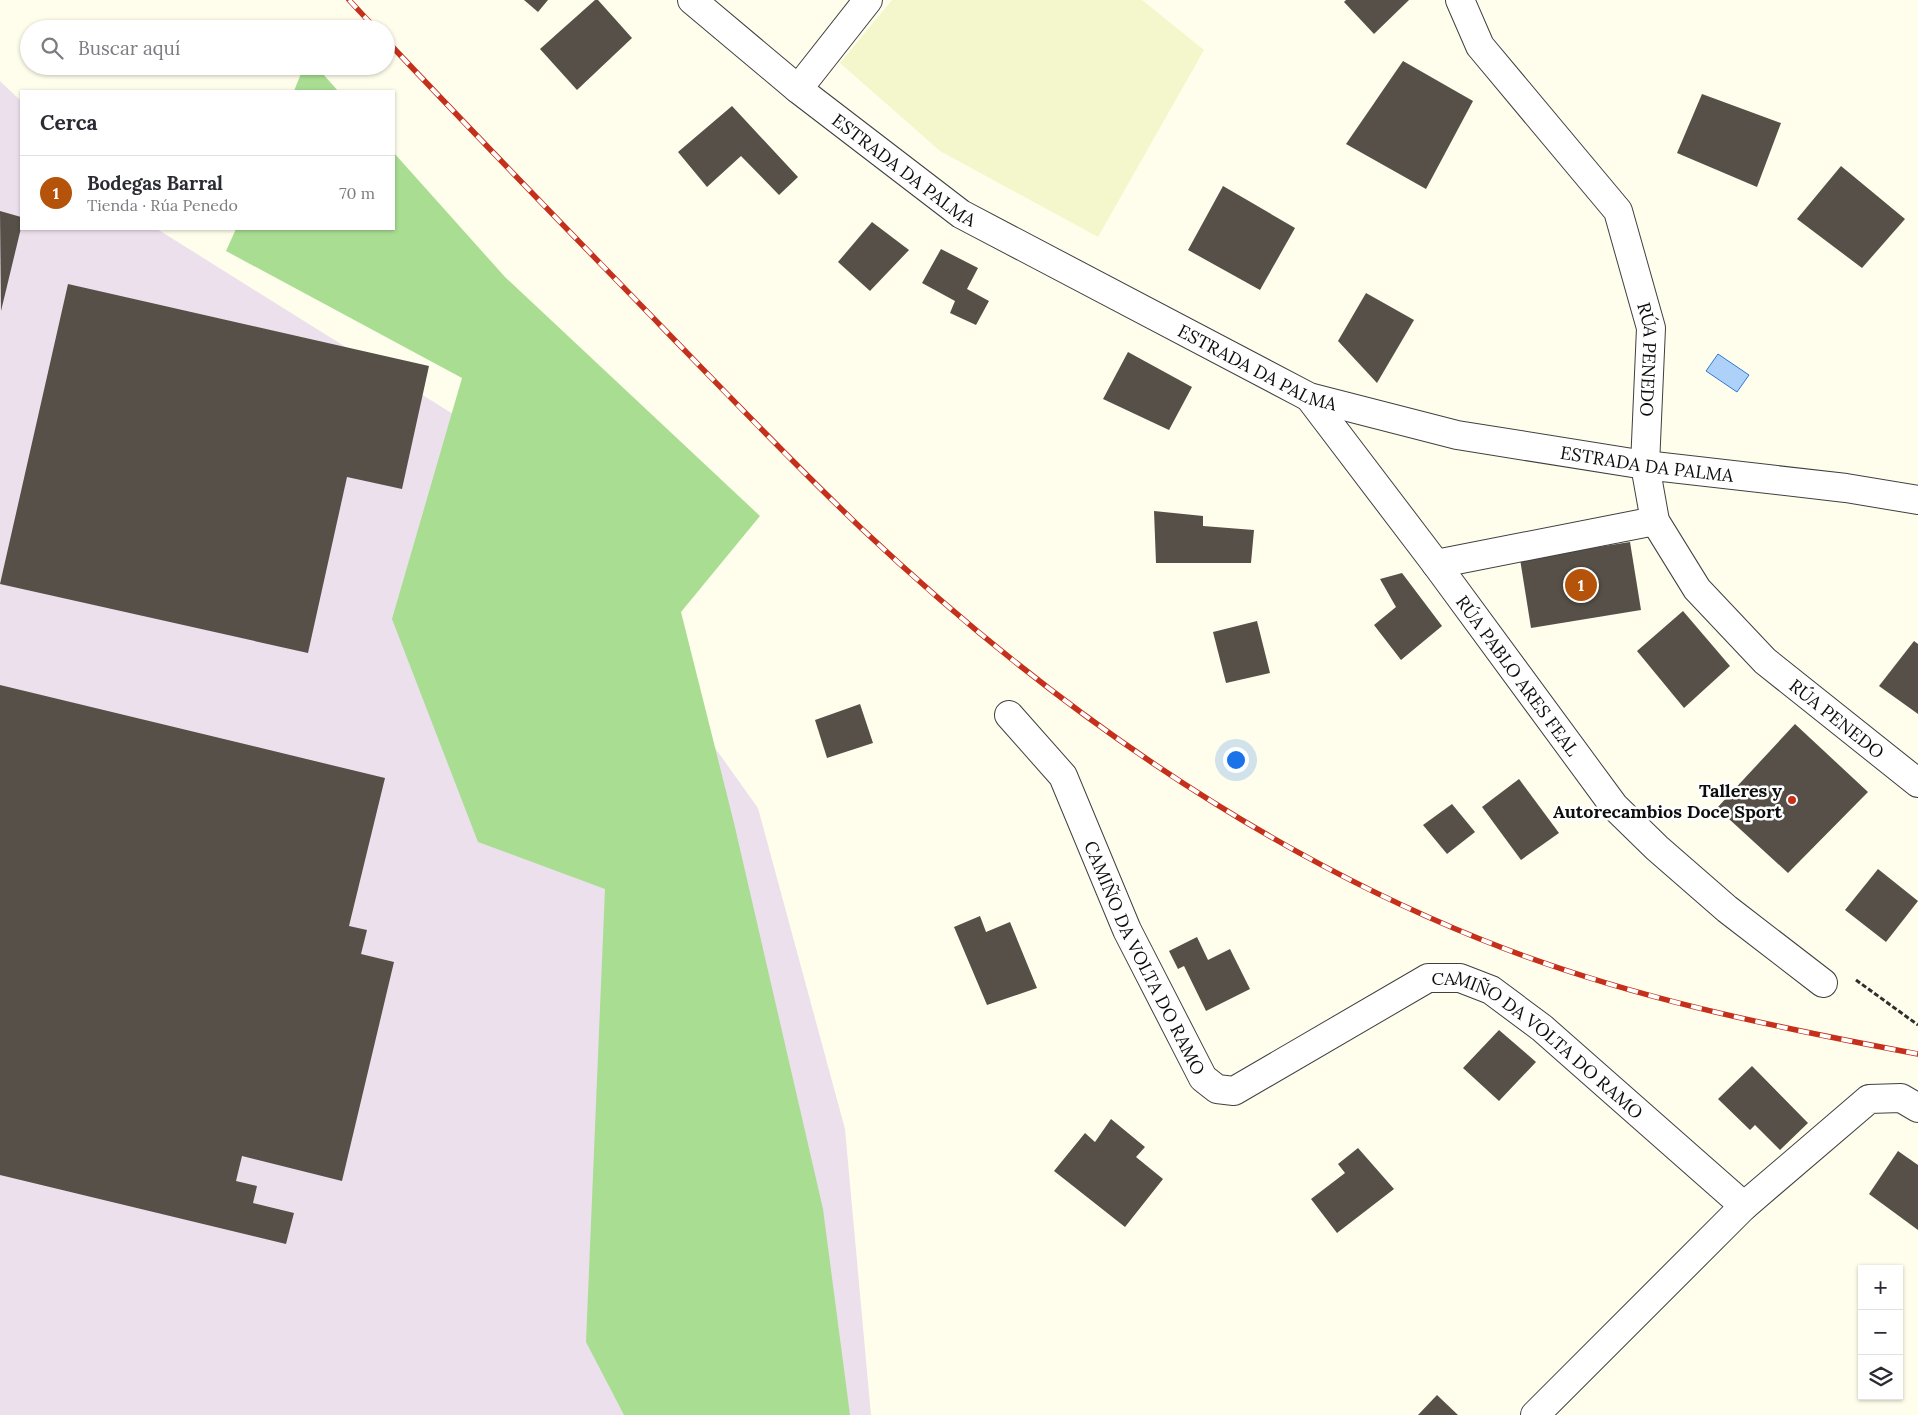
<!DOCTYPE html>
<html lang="es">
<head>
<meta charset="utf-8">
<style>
  :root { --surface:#fff; --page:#f7f7f7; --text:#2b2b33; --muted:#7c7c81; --line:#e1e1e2; --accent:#b45309 }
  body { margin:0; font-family:Lora,serif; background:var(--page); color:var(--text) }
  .controls { position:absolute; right:15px; bottom:15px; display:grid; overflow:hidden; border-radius:0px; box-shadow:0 1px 4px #0004 }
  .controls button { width:45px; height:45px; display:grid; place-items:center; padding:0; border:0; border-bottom:1px solid var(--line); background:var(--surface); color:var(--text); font:25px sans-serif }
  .you { position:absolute; left:1235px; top:759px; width:18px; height:18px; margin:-12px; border:4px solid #fff; border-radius:50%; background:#1a73e8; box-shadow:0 0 0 8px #1a73e833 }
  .badge { display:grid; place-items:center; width:32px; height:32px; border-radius:50%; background:var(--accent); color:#fff; font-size:16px; font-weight:700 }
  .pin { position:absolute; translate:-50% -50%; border:2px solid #fff; box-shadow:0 1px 5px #0006 }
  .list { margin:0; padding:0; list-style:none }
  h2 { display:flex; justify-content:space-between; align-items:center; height:65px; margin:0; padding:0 20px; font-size:21px }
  h2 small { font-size:16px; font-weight:400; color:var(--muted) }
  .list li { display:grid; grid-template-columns:32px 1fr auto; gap:15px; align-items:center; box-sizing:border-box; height:75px; padding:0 20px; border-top:1px solid var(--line) }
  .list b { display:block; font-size:19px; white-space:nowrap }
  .list p { margin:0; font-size:16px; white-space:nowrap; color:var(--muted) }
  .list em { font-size:16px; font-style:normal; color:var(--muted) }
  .icon { flex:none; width:28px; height:28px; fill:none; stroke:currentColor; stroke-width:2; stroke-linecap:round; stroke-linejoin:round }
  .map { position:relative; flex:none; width:1918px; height:1415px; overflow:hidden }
  .search { position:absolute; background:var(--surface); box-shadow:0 1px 4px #0004; left:20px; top:20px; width:375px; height:55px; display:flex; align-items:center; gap:12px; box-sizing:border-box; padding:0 18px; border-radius:28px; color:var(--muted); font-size:19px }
  .panel { position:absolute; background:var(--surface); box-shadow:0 1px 4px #0004; left:20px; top:90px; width:375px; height:140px; border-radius:0px }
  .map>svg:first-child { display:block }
  .industrial { fill:#ece0ec }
  .farmland { fill:#f3f7cb }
  .forest { fill:#a8dd92 }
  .water { fill:#aed1fa; stroke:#3079d5 }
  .building { fill:#565048 }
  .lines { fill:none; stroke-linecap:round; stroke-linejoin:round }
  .minor-casing { stroke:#404040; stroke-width:30 }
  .tertiary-casing { stroke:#404040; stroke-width:30 }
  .path { stroke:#2f2f2f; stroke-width:3; stroke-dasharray:5 2.5; stroke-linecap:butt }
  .minor { stroke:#fff; stroke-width:28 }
  .tertiary { stroke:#fff; stroke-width:28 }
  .rail-casing { stroke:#c5301c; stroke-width:5.5 }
  .rail { stroke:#fff; stroke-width:4; stroke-dasharray:11; stroke-linecap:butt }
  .poi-dot { fill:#c5301c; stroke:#fff; stroke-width:2 }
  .labels { text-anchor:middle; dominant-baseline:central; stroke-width:5; stroke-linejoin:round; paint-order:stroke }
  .street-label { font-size:18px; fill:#0d0d0d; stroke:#fff }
  .poi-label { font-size:18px; font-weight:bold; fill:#0d0d0d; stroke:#fff; text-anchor:end }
</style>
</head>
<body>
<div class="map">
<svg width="1918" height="1415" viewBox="0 0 1918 1415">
  <rect width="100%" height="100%" fill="#fffeec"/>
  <path class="industrial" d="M0,81L21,101V229H157L453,414L670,685L758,808L845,1129L871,1415H0Z"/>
  <path class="farmland" d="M892,0H1142L1204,50L1098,237L940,151L840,63Z"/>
  <g class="forest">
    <path d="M304,66H316L338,91H294Z"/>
    <path d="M394,153L505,277L760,516L681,612L734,823L823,1209L850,1415H624L586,1342L605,889L478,842L392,619L462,378L226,251L236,229H394Z"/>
  </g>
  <path class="water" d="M1718,354L1749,375L1737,392L1706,371Z"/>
  <g class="building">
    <path d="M524,0H548L538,12Z"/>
    <path d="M595,0H598L632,38L577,90L540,49Z"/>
    <path d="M1346,0H1409L1374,34L1344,2Z"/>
    <path d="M1403,61L1473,101L1426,189L1346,144Z"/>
    <path d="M1702,94L1781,123L1757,187L1677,153Z"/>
    <path d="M732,106L798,177L779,195L741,156L707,187L678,152Z"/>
    <path d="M1841,166L1905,219L1862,268L1797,219Z"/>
    <path d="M1223,186L1295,228L1260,290L1188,250Z"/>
    <path d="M0,211L21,217V228L1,311Z"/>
    <path d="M872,222L909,250L870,291L838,262Z"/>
    <path d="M941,249L978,268L967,289L989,301L976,325L950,313L955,301L922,283Z"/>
    <path d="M68,284L429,366L402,489L347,477L308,653L0,584Z"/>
    <path d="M1366,293L1414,320L1377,383L1338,341Z"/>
    <path d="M1128,352L1192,387L1169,430L1103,399Z"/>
    <path d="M1154,511L1203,516V526L1254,530L1251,563H1156Z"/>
    <path d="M1630,542L1641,610L1531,628L1520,559Z"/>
    <path d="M1402,573L1442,626L1401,660L1374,625L1396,607L1380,579Z"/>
    <path d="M1683,611L1730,666L1684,708L1637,651Z"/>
    <path d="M1257,621L1270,673L1226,683L1213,632Z"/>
    <path d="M1914,641L1918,644V714L1879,686Z"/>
    <path d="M0,685L385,778L349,926L367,930L361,954L394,962L342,1181L242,1156L236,1181L257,1186L253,1203L294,1213L286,1244L0,1175Z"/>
    <path d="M860,704L873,743L827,758L815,720Z"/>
    <path d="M1795,724L1868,792L1788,873L1717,808Z"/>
    <path d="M1519,779L1559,833L1521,860L1482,807Z"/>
    <path d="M1452,804L1475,832L1447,854L1423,825Z"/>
    <path d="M1878,869L1918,901L1886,942L1845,910Z"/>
    <path d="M980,916L986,932L1010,922L1037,988L987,1005L954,927Z"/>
    <path d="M1197,937L1208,960L1230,949L1250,989L1206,1011L1184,966L1178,969L1169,951Z"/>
    <path d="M1499,1030L1536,1062L1499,1101L1463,1068Z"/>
    <path d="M1752,1066L1808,1123L1780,1150L1755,1125L1750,1130L1718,1099Z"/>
    <path d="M1111,1119L1145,1147L1136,1157L1163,1179L1125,1227L1054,1171L1085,1133L1095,1142Z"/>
    <path d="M1358,1148L1394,1189L1337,1233L1311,1199L1345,1173L1338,1164Z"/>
    <path d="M1898,1151L1918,1165V1230L1869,1194Z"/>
    <path d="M1437,1395L1458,1415H1418Z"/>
  </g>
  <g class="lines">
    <defs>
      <g id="minor">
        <path id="s1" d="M1460,0L1480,46L1618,211L1651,328L1645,465L1655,521L1697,589L1765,661L1918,783"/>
        <path d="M798,89L868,0"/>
        <path id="s2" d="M1309,397L1436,564L1614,806L1657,848L1727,909L1823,983"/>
        <path d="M1436,564L1655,521"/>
        <path id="s3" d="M1009,715L1063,776L1127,930L1203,1078L1217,1089L1234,1091L1428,978H1460L1491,990L1542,1028L1744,1206"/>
        <path d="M1535,1415L1744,1206L1869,1099L1901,1098L1918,1108"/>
      </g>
      <g id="tertiary">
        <path id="s4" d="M692,0L798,89L961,214L1309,397L1457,435L1645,465L1846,488L1918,500"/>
      </g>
    </defs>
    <use href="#minor" class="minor-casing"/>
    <use href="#tertiary" class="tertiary-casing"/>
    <path class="path" d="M1856,980L1918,1025"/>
    <use href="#minor" class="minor"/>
    <use href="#tertiary" class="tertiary"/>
    <defs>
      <g id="rail">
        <path d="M349,0L376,29"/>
        <path d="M386,40C477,137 569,231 661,326C727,394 793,463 861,528C1040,697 1251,847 1480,939C1621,996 1769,1026 1918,1054"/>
      </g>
    </defs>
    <use href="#rail" class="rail-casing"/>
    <use href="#rail" class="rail"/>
  </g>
  <circle class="poi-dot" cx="1792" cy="800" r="5"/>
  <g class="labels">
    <g class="street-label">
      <text stroke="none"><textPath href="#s4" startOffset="272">ESTRADA DA PALMA</textPath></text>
      <text stroke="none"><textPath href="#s1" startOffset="418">RÚA PENEDO</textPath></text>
      <text stroke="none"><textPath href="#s4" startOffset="678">ESTRADA DA PALMA</textPath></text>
      <text stroke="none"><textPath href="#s4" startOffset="1082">ESTRADA DA PALMA</textPath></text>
      <text stroke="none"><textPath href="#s2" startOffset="348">RÚA PABLO ARES FEAL</textPath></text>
      <text stroke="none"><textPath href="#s1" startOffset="852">RÚA PENEDO</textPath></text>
      <text stroke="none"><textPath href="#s3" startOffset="281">CAMIÑO DA VOLTA DO RAMO</textPath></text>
      <text stroke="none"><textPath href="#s3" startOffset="806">CAMIÑO DA VOLTA DO RAMO</textPath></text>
    </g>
    <g class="poi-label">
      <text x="1782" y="790">Talleres y<tspan x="1782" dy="21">Autorecambios Doce Sport</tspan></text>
    </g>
  </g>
</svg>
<div class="controls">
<button>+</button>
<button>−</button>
<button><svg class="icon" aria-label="layers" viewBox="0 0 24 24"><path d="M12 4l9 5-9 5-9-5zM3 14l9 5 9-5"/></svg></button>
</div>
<div class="you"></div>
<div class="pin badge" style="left:1581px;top:585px">1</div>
<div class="search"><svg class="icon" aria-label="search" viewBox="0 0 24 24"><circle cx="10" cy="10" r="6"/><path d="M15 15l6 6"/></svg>Buscar aquí</div>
<section class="panel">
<h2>Cerca<small></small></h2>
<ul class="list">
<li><span class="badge">1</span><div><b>Bodegas Barral</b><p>Tienda · Rúa Penedo</p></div><em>70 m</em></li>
</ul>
</section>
</div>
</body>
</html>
